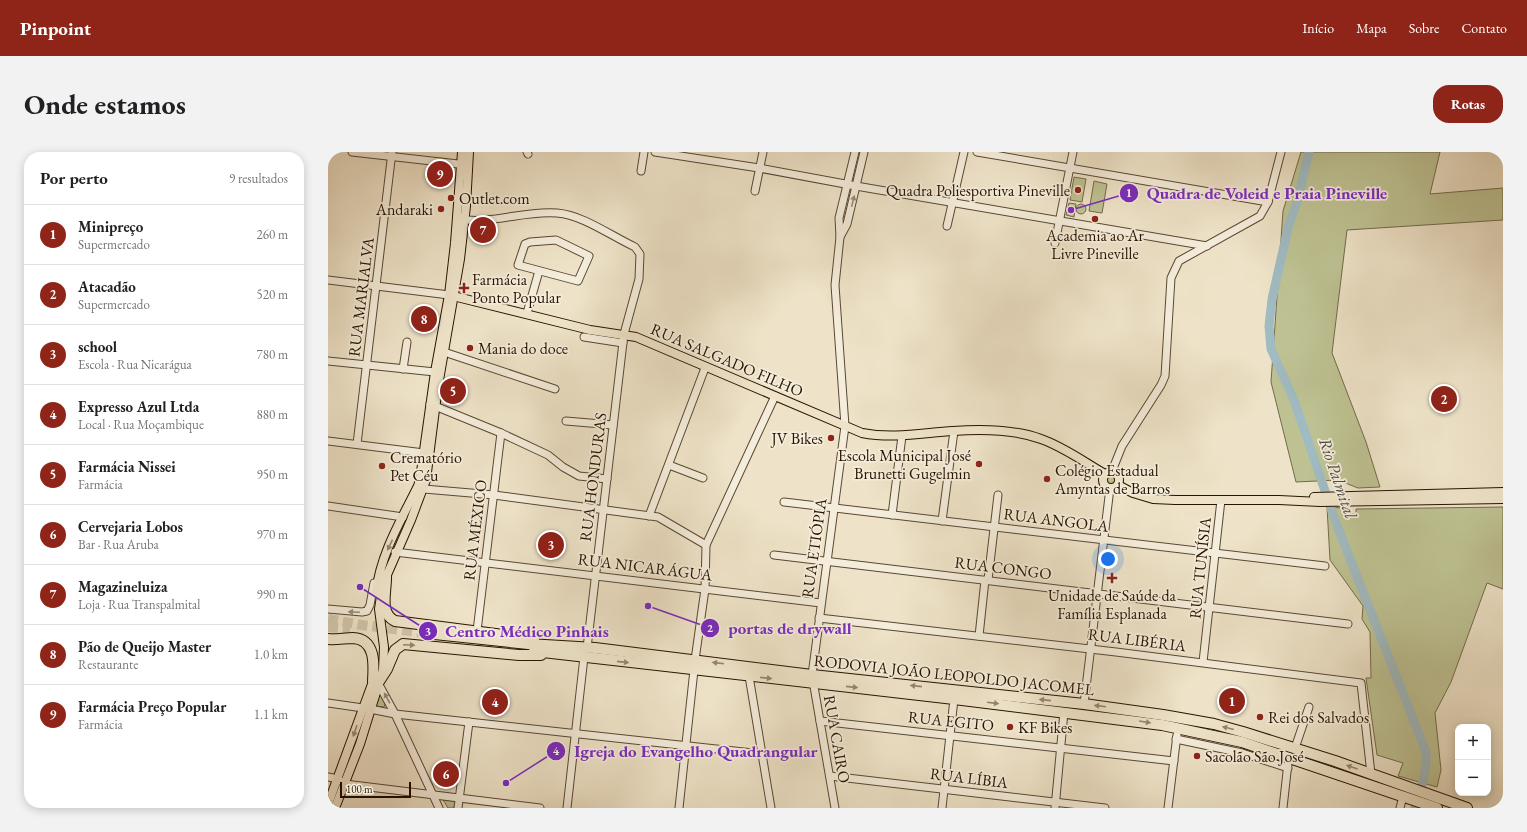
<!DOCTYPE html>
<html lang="pt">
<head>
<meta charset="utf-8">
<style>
  :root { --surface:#fff; --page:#f2f2f2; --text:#202124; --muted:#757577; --line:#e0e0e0; --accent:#8f2418 }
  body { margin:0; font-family:"EB Garamond",serif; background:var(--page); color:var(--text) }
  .controls { position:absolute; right:12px; bottom:12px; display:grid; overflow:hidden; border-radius:8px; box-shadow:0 2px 10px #0003 }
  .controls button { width:36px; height:36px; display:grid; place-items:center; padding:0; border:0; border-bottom:1px solid var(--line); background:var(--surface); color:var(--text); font:20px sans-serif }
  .scale { position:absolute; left:12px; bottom:10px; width:71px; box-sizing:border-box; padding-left:4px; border:2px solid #281301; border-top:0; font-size:11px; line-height:14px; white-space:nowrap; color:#281301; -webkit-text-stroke:3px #f4eddb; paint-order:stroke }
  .you { position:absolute; left:780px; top:407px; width:14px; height:14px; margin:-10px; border:3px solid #fff; border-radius:50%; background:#1a73e8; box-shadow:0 0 0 6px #1a73e833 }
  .badge { display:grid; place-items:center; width:26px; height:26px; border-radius:50%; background:var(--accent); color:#fff; font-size:13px; font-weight:700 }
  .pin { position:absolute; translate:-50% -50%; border:2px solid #fff; box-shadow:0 1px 4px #0006 }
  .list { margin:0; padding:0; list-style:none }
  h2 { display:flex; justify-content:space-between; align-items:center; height:52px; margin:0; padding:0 16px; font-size:17px }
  h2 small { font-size:13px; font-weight:400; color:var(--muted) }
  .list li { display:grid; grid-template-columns:26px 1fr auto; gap:12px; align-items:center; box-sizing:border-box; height:60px; padding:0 16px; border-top:1px solid var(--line) }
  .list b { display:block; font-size:15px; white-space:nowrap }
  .list p { margin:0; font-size:13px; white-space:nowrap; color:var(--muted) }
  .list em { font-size:13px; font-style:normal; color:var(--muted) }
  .map { position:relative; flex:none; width:1175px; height:656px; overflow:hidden; border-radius:16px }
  header { display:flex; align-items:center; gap:24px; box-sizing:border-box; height:56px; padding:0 20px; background:var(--accent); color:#fff }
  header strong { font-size:19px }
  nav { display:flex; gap:22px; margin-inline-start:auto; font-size:14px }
  .intro { display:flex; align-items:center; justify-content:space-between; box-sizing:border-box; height:96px; padding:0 24px }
  h1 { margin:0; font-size:28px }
  .button { padding:10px 18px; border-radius:16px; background:var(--accent); color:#fff; font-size:14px; font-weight:700 }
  main { display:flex; gap:24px; padding:0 24px }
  aside { flex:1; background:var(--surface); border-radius:16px; box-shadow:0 2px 10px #0003 }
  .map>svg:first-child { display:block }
  .green { fill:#bec293; stroke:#736a4a }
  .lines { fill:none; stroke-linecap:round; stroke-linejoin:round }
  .river { stroke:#a0bbc1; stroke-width:9 }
  .highway-tunnel { stroke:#d0c4aa; stroke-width:10; stroke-dasharray:10 5; stroke-linecap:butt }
  .minor-casing { stroke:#5a4733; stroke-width:9 }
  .major-casing { stroke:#281301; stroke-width:10 }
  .highway-casing { stroke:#281301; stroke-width:12 }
  .minor { stroke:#f4eddb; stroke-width:7 }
  .major { stroke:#eee3c8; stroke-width:8 }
  .highway { stroke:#eee3c8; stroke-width:10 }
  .oneway { fill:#988b79 }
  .oneway2 { fill:#95856e }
  .poi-dot { fill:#8f2418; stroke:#f4eddb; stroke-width:1.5 }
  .labels { text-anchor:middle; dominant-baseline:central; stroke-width:3.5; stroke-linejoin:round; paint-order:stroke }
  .poi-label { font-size:16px; fill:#281301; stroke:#f4eddb; text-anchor:start }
  .street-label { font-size:16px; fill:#281301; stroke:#f4eddb }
  .water-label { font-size:17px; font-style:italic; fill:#524e44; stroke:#f4eddb }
  .leader { fill:none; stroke:#7b2cbf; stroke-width:1.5 }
  .callout-dot { fill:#7b2cbf; stroke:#f4eddb; stroke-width:1.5 }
  .mark-label { font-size:12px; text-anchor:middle; font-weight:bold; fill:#fff }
  .callout-label { font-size:17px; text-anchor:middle; font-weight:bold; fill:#7b2cbf; stroke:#f4eddb; stroke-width:3.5; stroke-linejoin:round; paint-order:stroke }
</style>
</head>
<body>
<header>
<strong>Pinpoint</strong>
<nav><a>Início</a><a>Mapa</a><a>Sobre</a><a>Contato</a></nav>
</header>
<div class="intro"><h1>Onde estamos</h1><a class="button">Rotas</a></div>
<main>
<aside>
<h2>Por perto<small>9 resultados</small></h2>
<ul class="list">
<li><span class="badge">1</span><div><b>Minipreço</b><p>Supermercado</p></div><em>260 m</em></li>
<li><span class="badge">2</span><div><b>Atacadão</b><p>Supermercado</p></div><em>520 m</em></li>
<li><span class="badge">3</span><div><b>school</b><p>Escola · Rua Nicarágua</p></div><em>780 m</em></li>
<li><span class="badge">4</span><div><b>Expresso Azul Ltda</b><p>Local · Rua Moçambique</p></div><em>880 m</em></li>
<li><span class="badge">5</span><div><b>Farmácia Nissei</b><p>Farmácia</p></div><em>950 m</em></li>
<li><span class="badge">6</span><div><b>Cervejaria Lobos</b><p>Bar · Rua Aruba</p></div><em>970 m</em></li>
<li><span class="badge">7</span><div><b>Magazineluiza</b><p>Loja · Rua Transpalmital</p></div><em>990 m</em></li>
<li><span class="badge">8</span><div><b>Pão de Queijo Master</b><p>Restaurante</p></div><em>1.0 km</em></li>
<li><span class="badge">9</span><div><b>Farmácia Preço Popular</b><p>Farmácia</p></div><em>1.1 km</em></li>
</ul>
</aside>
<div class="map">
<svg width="1175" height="656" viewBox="0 0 1175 656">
  <rect width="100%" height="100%" fill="#eee3c8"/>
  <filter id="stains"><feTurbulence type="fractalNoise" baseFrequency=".005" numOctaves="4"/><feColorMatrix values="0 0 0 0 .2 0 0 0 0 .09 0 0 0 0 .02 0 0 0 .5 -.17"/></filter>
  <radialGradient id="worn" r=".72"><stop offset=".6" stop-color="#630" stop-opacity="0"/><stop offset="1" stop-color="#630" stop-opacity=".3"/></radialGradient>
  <g class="green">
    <path d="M973,0H1112L1102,42L1175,36V68L1019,78L1004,201L1038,290L1052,335L1030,336L1010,328L968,330L943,230L955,59Z"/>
    <path d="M746,25L758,27L754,50L742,48Z"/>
    <path d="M766,29L779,32L774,61L761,59Z"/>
    <path d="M741,51L748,52L746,65L738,63Z"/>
    <circle cx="753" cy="57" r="5"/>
    <circle cx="783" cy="328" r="5"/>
    <path d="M999,355L1015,356L1023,362H1028V357L1175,355V437L1159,431L1123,530L1107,561L1113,618L1109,635L1070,624L1075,611L1049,603L1038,526H1043L1042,480L1034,467L1035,454L1002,408Z"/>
    <path d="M51,539L57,552L56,555L47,554Z"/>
    <path d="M114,646L127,648L126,656H120Z"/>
  </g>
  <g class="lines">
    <path class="river" d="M981,0L969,51L961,72L944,147L941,174L943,197L966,248L1008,371L1098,600C1099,620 1093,637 1087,656"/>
    <g class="highway-tunnel">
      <path d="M0,467L34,473L97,481"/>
      <path d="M0,475L22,477"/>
    </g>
    <defs>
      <g id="minor">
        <path d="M24,0L139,13"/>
        <path d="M199,0L200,2"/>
        <path d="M327,0L431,16L528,34L879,94"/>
        <path d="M649,0L940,50"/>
        <path d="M313,19L316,0"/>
        <path d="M427,39L435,0"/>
        <path d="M131,67C164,73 196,58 229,61C255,63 283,84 307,95L312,102L311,127L296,182L259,496"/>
        <path d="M619,74L636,0"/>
        <path d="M512,85L519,72L536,0"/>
        <path d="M228,88L261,104L250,129L190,113L197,92L202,90Z"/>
        <path d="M727,91L745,0"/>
        <path d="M0,128L121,143"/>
        <path d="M199,161L211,119"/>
        <path d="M256,185L295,191"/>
        <path d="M116,200L227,237"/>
        <path d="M0,209L107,220"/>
        <path d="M75,217L79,190"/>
        <path d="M102,252L173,281L220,303L235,315L251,324L279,327"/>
        <path d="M238,269L285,273"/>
        <path d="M0,289L96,301"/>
        <path d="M29,292L64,0"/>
        <path d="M341,313L375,326"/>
        <path d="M784,319L794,294L833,233L837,224L843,126L851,109L932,64L940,50L953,0"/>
        <path d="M96,337L166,343L330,365L378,393"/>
        <path d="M456,350L997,414"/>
        <path d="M0,354L75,365"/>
        <path d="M564,363L574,284"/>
        <path d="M321,364L377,216"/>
        <path d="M614,369L626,279"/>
        <path d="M67,400L493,451"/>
        <path d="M446,403L1020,472"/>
        <path d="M660,428L670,343"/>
        <path d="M0,457L34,460L39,459L42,453L46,431"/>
        <path d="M491,466L788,500L1033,531L1043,622"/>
        <path d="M149,479L173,281"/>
        <path d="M651,484L657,428"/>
        <path d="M367,508L377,437L378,393L447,244"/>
        <path d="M875,510L893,348"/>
        <path d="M421,524L443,656"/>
        <path d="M50,531L67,562L111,656"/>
        <path d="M0,551L35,556"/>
        <path d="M756,552L782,336"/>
        <path d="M42,557L67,562L434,602"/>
        <path d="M492,569L846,609"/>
        <path d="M848,587L914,601L960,616"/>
        <path d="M967,596L981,555"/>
        <path d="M502,624L777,656"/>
        <path d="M0,625L10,627L17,632L212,656"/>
        <path d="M130,656L141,570"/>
        <path d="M239,656L256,505"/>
        <path d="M351,656L366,518"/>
        <path d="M507,656L484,523L517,274L507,133L512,85L511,66L527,0"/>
        <path d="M614,656L626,547"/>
        <path d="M727,656L736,560"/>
        <path d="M840,656L849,583"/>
        <path d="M955,656L960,611"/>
        <path d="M1072,656L1075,644"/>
      </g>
      <g id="major">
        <path d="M121,143L262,178L308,185L534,281C565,287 594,281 625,279C653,277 686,277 713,287C736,295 756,310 777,322"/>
        <circle cx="783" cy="328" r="8"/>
        <path d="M790,333L805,341L825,347L847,348H951L992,350L1175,347"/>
        <path d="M986,345L1175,340"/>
        <path d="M48,441C52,403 73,368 90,334L92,327L107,220L121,143L127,91L134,0"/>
        <path d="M0,652L47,524"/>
        <path d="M7,656L32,592L55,518L56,495L51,457L55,432L83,368L98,328L110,234L132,107L138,54L141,0"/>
      </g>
      <g id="highway">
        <path d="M58,423C59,438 50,461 67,469L206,487"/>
        <path d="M97,481L200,492L267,496L484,523L756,552L835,563L886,572L915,580L1007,609L1139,656"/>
        <path d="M0,487C8,488 17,486 25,486C48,487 46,513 45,529"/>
        <path d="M206,499L626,547L834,573L914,590L1109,656"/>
        <path d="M50,531L59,517L67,498L75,492L191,503H213"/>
      </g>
    </defs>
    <use href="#minor" class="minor-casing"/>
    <use href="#major" class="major-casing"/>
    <use href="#highway" class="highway-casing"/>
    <use href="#minor" class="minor"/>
    <use href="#major" class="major"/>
    <use href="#highway" class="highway"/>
  </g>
  <defs><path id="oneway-solid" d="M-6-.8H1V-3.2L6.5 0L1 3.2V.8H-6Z"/></defs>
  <g class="oneway">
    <use href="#oneway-solid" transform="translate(525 49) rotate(-77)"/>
    <use href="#oneway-solid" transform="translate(26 460) rotate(-177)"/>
    <use href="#oneway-solid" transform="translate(59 546) rotate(-119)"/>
  </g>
  <g class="oneway2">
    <use href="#oneway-solid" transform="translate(62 393) rotate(115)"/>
    <use href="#oneway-solid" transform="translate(81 493) rotate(3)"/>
    <use href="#oneway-solid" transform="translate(295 510) rotate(6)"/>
    <use href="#oneway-solid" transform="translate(390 511) rotate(-173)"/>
    <use href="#oneway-solid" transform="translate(438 526) rotate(6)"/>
    <use href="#oneway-solid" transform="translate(588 534) rotate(-174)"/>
    <use href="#oneway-solid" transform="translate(524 535) rotate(6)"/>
    <use href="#oneway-solid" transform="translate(717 548) rotate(-174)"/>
    <use href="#oneway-solid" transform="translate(665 551) rotate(7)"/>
    <use href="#oneway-solid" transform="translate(772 554) rotate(-173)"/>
    <use href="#oneway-solid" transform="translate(817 570) rotate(9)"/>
    <use href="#oneway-solid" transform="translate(900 576) rotate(-166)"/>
    <use href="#oneway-solid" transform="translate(27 579) rotate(109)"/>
    <use href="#oneway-solid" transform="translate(1024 615) rotate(-161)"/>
  </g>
  <g class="poi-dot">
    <circle cx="750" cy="38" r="4"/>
    <circle cx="123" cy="46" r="4"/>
    <circle cx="113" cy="57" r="4"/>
    <circle cx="767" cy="67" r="4"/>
    <path d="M134 130h4v4h4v4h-4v4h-4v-4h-4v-4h4z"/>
    <circle cx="142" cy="196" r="4"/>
    <circle cx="503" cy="286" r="4"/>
    <circle cx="651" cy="312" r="4"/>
    <circle cx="54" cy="314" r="4"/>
    <circle cx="719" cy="327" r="4"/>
    <path d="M782 420h4v4h4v4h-4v4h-4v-4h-4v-4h4z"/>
    <circle cx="932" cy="565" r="4"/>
    <circle cx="682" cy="575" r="4"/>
    <circle cx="869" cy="604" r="4"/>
  </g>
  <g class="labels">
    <g class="poi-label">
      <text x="742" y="38" text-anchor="end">Quadra Poliesportiva Pineville</text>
      <text x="131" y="46">Outlet.com</text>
      <text x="105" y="57" text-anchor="end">Andaraki</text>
      <text x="767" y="83" text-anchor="middle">Academia ao Ar<tspan x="767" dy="18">Livre Pineville</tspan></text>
      <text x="144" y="127">Farmácia<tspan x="144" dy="18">Ponto Popular</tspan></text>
      <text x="150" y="196">Mania do doce</text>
      <text x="495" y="286" text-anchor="end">JV Bikes</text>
      <text x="643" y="303" text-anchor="end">Escola Municipal José<tspan x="643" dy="18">Brunetti Gugelmin</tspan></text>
      <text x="62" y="305">Crematório<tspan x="62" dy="18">Pet Céu</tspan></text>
      <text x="727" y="318">Colégio Estadual<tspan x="727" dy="18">Amyntas de Barros</tspan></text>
      <text x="784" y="443" text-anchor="middle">Unidade de Saúde da<tspan x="784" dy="18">Família Esplanada</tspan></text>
      <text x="940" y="565">Rei dos Salvados</text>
      <text x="690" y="575">KF Bikes</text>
      <text x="877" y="604">Sacolão São José</text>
    </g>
    <g class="street-label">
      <text transform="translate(33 145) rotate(-83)">RUA MARIALVA</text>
      <text transform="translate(399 208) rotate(23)">RUA SALGADO FILHO</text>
      <text transform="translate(265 325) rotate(-83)">RUA HONDURAS</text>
      <text transform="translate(728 368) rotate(7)">RUA ANGOLA</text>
      <text transform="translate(147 378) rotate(-83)">RUA MÉXICO</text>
      <text transform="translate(486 396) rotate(-82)">RUA ETIÓPIA</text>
      <text transform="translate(317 415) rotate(7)">RUA NICARÁGUA</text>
      <text transform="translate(675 416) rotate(7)">RUA CONGO</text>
      <text transform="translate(872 416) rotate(-84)">RUA TUNÍSIA</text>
      <text transform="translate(809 488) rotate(7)">RUA LIBÉRIA</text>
      <text transform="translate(626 523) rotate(6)">RODOVIA JOÃO LEOPOLDO JACOMEL</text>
      <text transform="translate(623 569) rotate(6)">RUA EGITO</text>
      <text transform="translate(509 587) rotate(80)">RUA CAIRO</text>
      <text transform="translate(641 626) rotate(7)">RUA LÍBIA</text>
    </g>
    <g class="water-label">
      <text transform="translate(1010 326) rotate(71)">Rio Palmital</text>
    </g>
  </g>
  <path class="leader" d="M743 58L801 41M320 454L382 476M32 435L100 479M178 631L228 599"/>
  <g class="callout-dot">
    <circle cx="743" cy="58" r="4"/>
    <circle cx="320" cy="454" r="4"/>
    <circle cx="32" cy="435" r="4"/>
    <circle cx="178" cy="631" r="4"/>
    <circle cx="801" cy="41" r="10"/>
    <circle cx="382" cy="476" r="10"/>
    <circle cx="100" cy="479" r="10"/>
    <circle cx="228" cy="599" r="10"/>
  </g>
  <g class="mark-label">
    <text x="801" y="45">1</text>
    <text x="382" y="480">2</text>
    <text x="100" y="483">3</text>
    <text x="228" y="603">4</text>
  </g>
  <g class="callout-label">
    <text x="939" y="47">Quadra de Voleid e Praia Pineville</text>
    <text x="462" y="482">portas de drywall</text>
    <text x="199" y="485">Centro Médico Pinhais</text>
    <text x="368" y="605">Igreja do Evangelho Quadrangular</text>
  </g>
  <rect width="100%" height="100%" filter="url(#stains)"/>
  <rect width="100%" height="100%" fill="url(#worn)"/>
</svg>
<div class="controls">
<button>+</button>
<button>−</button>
</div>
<div class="scale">100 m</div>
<div class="you"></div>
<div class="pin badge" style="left:904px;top:549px">1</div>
<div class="pin badge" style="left:1116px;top:247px">2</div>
<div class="pin badge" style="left:223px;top:393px">3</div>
<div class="pin badge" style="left:167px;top:550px">4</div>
<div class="pin badge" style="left:125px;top:239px">5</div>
<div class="pin badge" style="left:118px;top:622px">6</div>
<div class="pin badge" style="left:155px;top:78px">7</div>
<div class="pin badge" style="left:96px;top:167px">8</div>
<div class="pin badge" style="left:112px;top:22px">9</div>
</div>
</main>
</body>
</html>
